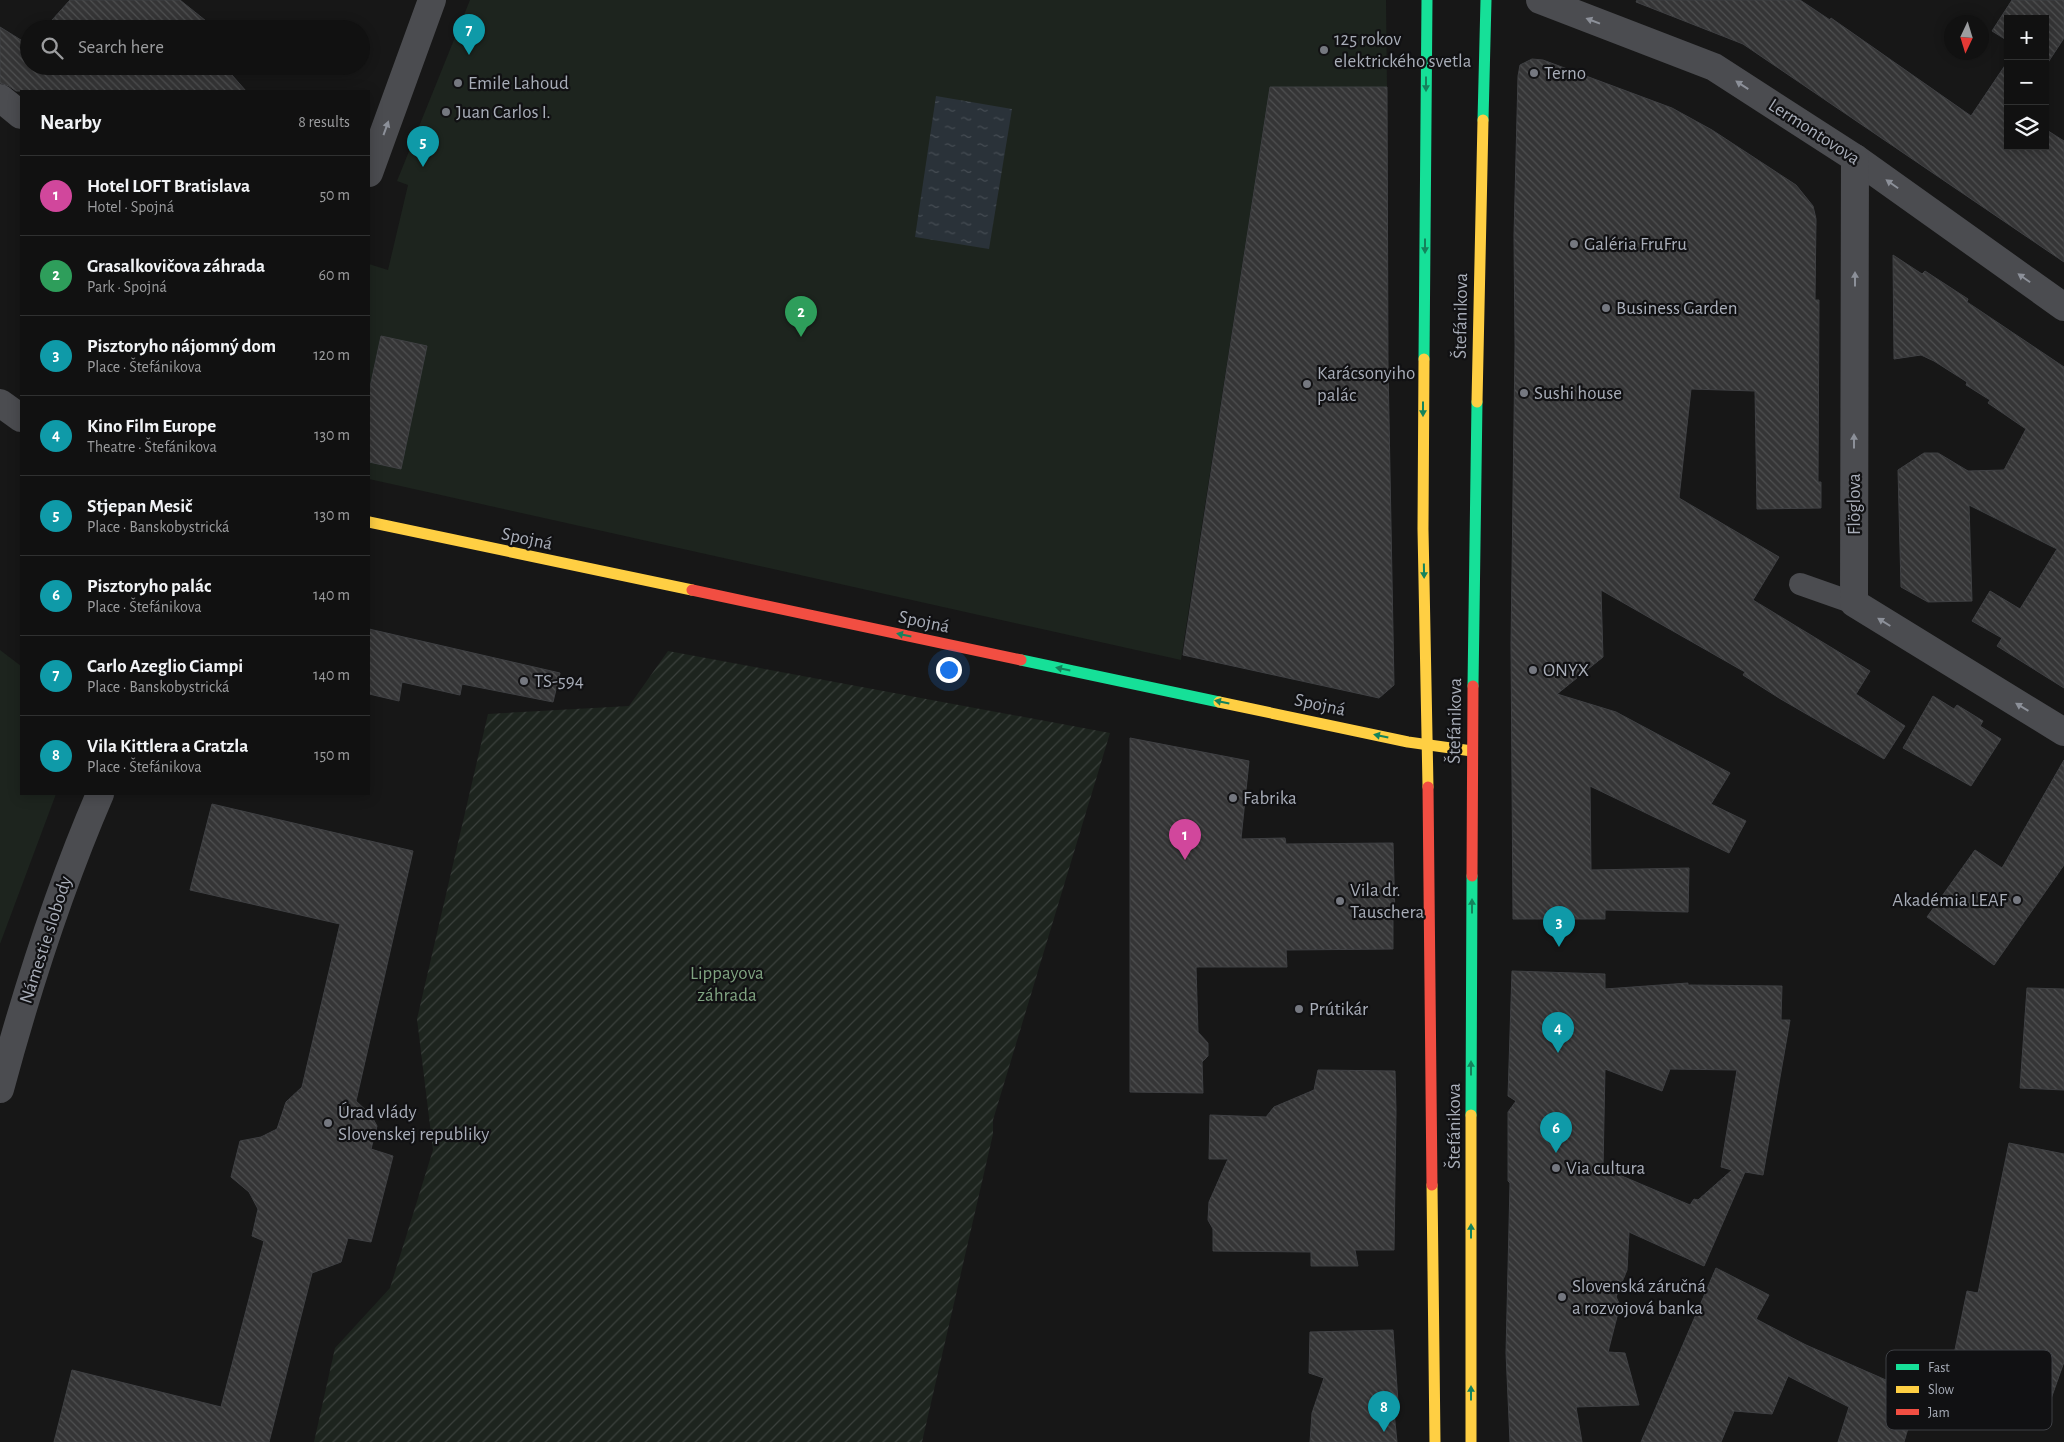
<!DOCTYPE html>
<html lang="en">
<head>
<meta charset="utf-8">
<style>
  :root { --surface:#111; --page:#1e1f1f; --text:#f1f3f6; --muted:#9c9d9f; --line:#303131; --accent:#757880 }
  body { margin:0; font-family:"Alegreya Sans",sans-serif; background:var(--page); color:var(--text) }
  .controls { position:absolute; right:15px; top:15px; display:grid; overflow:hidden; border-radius:0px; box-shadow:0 2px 12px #0003 }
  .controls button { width:45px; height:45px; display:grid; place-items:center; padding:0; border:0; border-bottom:1px solid var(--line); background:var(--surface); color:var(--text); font:25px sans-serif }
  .compass { position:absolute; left:1944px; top:15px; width:45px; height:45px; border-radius:50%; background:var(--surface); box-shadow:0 2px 12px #0003; rotate:184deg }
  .you { position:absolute; left:948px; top:669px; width:18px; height:18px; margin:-12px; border:4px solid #fff; border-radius:50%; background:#1a73e8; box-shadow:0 0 0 8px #1a73e833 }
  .badge { display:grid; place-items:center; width:32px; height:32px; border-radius:50%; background:var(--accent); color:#fff; font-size:16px; font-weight:700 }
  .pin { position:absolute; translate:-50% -41px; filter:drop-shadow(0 1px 2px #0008) }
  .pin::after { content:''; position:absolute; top:26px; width:18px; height:15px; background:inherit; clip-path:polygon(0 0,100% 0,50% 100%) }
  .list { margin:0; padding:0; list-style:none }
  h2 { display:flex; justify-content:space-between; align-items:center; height:65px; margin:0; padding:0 20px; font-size:21px }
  h2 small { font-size:16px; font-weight:400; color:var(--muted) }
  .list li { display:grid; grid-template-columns:32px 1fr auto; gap:15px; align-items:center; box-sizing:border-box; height:80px; padding:0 20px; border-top:1px solid var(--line) }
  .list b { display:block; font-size:19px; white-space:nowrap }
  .list p { margin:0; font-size:16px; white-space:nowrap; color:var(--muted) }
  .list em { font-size:16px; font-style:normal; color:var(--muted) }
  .icon { flex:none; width:28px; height:28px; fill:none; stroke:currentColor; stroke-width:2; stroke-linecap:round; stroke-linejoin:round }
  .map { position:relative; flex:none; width:2064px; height:1442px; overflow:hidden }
  .search { position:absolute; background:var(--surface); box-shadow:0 2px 12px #0003; left:20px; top:20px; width:350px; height:55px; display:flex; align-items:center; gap:12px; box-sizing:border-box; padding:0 18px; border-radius:28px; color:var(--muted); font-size:19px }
  .panel { position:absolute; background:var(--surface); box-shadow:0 2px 12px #0003; left:20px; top:90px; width:350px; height:705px; border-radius:0px }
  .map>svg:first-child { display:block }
  .park { fill:#1d241e }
  .garden { fill:url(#garden-furrows) }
  .water { fill:url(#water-ripples) }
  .building { fill:url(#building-back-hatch); stroke:#3f4043; fill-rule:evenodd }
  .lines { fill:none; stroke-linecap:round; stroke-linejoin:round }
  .lane { stroke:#4b4c50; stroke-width:22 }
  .street { stroke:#4b4c50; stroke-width:28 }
  .fast { stroke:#16e098; stroke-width:11 }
  .slow { stroke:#ffcf43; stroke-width:11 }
  .jam { stroke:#f24e42; stroke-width:11 }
  .oneway { fill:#8c9099 }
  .oneway2 { fill:#14835c }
  .poi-dot { fill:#757880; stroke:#111113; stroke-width:2 }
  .labels { text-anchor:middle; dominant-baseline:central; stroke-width:4.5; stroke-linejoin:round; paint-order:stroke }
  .poi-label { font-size:19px; fill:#a8adb8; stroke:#111113; text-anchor:start }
  .street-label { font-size:19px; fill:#a8adb8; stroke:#111113 }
  .park-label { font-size:19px; fill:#7fa381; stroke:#111113 }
  .key { fill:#111113; stroke:#3e4045; stroke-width:1 }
  .key-label { font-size:14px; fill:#a8adb8 }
</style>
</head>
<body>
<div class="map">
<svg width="2064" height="1442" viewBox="0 0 2064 1442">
  <defs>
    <pattern id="garden-furrows" width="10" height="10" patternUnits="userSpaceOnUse" patternTransform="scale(1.25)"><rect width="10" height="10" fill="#1d241e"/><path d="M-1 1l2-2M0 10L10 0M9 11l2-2" fill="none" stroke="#3b413d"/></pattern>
    <pattern id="water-ripples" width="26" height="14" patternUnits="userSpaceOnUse" patternTransform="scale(1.25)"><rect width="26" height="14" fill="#2a3239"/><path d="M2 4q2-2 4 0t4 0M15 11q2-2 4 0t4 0" fill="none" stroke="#464d54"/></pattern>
    <pattern id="building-back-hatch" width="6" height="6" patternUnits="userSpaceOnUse" patternTransform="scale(1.25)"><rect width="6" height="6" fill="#353536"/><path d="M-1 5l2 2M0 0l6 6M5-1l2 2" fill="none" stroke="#4f5051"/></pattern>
  </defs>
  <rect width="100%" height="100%" fill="#171717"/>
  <g class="park">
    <path d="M470,0H1386L1387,87H1270L1181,660L369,479V264L388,270L408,185L397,181Z"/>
    <path d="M0,650L21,666V794H56L0,944Z"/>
  </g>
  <path class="garden" d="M668,651L1110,733L993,1120V1134L922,1442H314L335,1348L390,1288L433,1150L417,1019L488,714L629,706Z"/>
  <path class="water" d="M936,96L1012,109L989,249L915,237Z"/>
  <g class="building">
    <path d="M70,0H180L216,29H44Z"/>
    <path d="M1637,0H1800L1830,20L1831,18L1971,116L2008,61V146H2045V129L2064,141V262L1743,44L1636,2Z"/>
    <path d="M2012,0H2064V38L2045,67V19H2008V41L1992,31Z"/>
    <path d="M0,27L29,45V66H224L246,91H16L9,86L0,83Z"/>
    <path d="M1532,59L1543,60L1672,108L1712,130L1796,185L1813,206L1816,219L1815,300H1819L1818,482H1821V508L1757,509L1755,391L1691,389L1679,498L1779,557L1753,600L1870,671L1856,694L1905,726L1884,759L1779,698L1743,675L1745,672L1601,590L1603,657L1557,694L1616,712L1730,773L1711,804L1746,821L1729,853L1590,786L1591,870L1689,868L1688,912L1605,910V919H1513L1511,644L1515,347L1514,236L1518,76L1520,65Z"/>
    <path d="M1270,87H1387L1388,365L1394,685L1379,698L1183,655Z"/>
    <path d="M1893,255L1922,274L1925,271L1968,299L1967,302L2064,367V688L1997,646L2002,638L1972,621L1990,591L2020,609L2057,549L1969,505L1972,601L1928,602L1901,587L1898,470L1924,453H1938L1968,471L2004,470L2026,429L1988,403L1990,400L1966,385L1967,382L1934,361L1921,355L1894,359Z"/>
    <path d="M381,336L427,346L401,469L369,462V392Z"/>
    <path d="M369,629L560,673L553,702L462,684L460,695L402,682L399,701L369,694Z"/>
    <path d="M1933,696L1954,709L1957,705L1983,721L1980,726L2001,739L1971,786L1903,748Z"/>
    <path d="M1130,738L1249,761L1241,839L1285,838L1286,844L1393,843L1395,918H1393V949L1286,950L1287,967H1196L1198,1032L1208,1043V1056L1202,1062L1203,1093L1130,1092Z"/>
    <path d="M2064,760V865L1994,965L1927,917L1975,850L2002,868Z"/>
    <path d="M212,804L413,851L356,1101L371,1115L377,1126L371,1149L393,1156L387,1180L371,1242L348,1238L341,1262L312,1273L269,1442H54L72,1370L221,1407L264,1241L252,1236L258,1209L249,1192L231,1177L240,1141L261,1137L277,1129L286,1102L302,1087L340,924L190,890Z"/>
    <path d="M1512,971L1605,974V989L1688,983V985L1782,986L1781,1020H1790L1763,1175L1745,1172L1704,1266L1629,1232L1627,1270L1616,1297L1620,1305L1608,1352L1625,1353L1639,1405L1576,1407L1582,1442H1510L1506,1353L1510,1183L1508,1181V1112L1516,1101L1508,1096ZM1605,1069L1662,1091L1670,1069L1737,1070L1721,1167L1732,1170L1698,1200L1694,1199L1690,1205L1603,1168Z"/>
    <path d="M2027,988L2064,989V1090L2020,1088Z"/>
    <path d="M1318,1070L1395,1071L1396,1111L1394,1250H1355L1358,1266H1311V1252L1213,1251V1229L1208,1220L1209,1202L1228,1159H1209L1210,1115L1266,1117L1274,1107L1314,1090Z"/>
    <path d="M2009,1143L2064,1154V1362L2046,1413L1975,1382L1950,1374L1967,1291L1978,1293Z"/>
    <path d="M1716,1268L1769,1295L1756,1319L1806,1345L1918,1394L1904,1442H1838L1849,1407L1788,1376L1772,1414L1734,1411L1721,1442H1641Z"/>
    <path d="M1393,1330L1398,1402H1393L1397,1442H1310L1312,1413L1324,1378L1309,1373L1310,1332Z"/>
  </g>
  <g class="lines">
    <path class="lane" d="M1800,584L1854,603"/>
    <g class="street">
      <path d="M1540,0L1714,67L1855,158L2064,307"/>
      <path d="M0,98L21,115"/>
      <path d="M1855,158L1854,603L2064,732"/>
      <path d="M369,173L432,0"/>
      <path d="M0,403L21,418"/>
      <path d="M0,1089C27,989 59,889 100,794"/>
    </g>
    <g class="fast">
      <path d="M1483,120L1486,0"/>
      <path d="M1424,359L1427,0"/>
      <path d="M1021,660L1219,702"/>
      <path d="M1473,686L1477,402"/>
      <path d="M1471,1115L1472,876"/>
    </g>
    <g class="slow">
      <path d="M1424,359L1423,529L1428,787"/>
      <path d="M1477,402L1483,120"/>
      <path d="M369,522L692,590"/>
      <path d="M1219,702L1408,742L1472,751"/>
      <path d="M1432,1185L1435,1442"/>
      <path d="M1471,1442V1115"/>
    </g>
    <g class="jam">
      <path d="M692,590L1021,660"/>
      <path d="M1428,787L1432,1185"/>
      <path d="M1472,876L1473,686"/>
    </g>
  </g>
  <defs><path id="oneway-solid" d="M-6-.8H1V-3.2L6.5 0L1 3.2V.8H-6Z" transform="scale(1.25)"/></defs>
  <g class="oneway">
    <use href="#oneway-solid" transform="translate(1593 21) rotate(-159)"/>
    <use href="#oneway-solid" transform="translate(1742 85) rotate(-147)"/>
    <use href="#oneway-solid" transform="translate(386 128) rotate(-70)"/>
    <use href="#oneway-solid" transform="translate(1892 184) rotate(-145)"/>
    <use href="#oneway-solid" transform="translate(2024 278) rotate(-145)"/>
    <use href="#oneway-solid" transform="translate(1855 279) rotate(-90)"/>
    <use href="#oneway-solid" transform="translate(1854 441) rotate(-90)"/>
    <use href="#oneway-solid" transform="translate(1884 622) rotate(-148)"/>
    <use href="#oneway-solid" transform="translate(2022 707) rotate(-149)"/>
  </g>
  <g class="oneway2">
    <use href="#oneway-solid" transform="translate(1426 84) rotate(90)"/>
    <use href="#oneway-solid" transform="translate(1425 246) rotate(90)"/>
    <use href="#oneway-solid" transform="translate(1423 409) rotate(90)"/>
    <use href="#oneway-solid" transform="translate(1424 571) rotate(89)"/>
    <use href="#oneway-solid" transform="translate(904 635) rotate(-168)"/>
    <use href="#oneway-solid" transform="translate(1063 669) rotate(-168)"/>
    <use href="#oneway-solid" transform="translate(1222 702) rotate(-168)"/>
    <use href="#oneway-solid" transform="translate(1381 736) rotate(-168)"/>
    <use href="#oneway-solid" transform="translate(1472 906) rotate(-90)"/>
    <use href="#oneway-solid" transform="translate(1471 1068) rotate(-90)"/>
    <use href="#oneway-solid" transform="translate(1471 1231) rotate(-90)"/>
    <use href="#oneway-solid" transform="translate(1471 1393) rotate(-90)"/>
  </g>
  <g class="poi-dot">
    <circle cx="1324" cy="50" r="5"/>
    <circle cx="1534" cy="73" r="5"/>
    <circle cx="458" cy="83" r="5"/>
    <circle cx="446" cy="112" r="5"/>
    <circle cx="1574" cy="244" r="5"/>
    <circle cx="1606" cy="308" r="5"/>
    <circle cx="1307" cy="384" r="5"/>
    <circle cx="1524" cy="393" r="5"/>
    <circle cx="1533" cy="670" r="5"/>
    <circle cx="524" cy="681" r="5"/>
    <circle cx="1233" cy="798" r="5"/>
    <circle cx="2017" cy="900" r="5"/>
    <circle cx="1340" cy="901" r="5"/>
    <circle cx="1299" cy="1009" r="5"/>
    <circle cx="328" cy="1123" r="5"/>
    <circle cx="1556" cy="1168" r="5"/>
    <circle cx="1562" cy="1297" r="5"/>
  </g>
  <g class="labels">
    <g class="poi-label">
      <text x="1334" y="39">125 rokov<tspan x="1334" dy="22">elektrického svetla</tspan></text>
      <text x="1544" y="73">Terno</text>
      <text x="468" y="83">Emile Lahoud</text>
      <text x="456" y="112">Juan Carlos I.</text>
      <text x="1584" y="244">Galéria FruFru</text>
      <text x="1616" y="308">Business Garden</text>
      <text x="1317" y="373">Karácsonyiho<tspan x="1317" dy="22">palác</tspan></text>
      <text x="1534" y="393">Sushi house</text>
      <text x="1543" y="670">ONYX</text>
      <text x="534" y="681">TS-594</text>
      <text x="1243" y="798">Fabrika</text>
      <text x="1350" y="890">Vila dr.<tspan x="1350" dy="22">Tauschera</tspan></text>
      <text x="2007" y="900" text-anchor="end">Akadémia LEAF</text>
      <text x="1309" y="1009">Prútikár</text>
      <text x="338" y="1112">Úrad vlády<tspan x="338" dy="22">Slovenskej republiky</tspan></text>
      <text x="1566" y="1168">Via cultura</text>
      <text x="1572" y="1286">Slovenská záručná<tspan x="1572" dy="22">a rozvojová banka</tspan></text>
    </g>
    <g class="street-label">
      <text transform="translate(1814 132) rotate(33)">Lermontovova</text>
      <text transform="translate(1461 316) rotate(-89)">Štefánikova</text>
      <text transform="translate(1854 504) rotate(-90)">Flöglova</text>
      <text transform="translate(527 539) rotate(12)">Spojná</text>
      <text transform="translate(924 622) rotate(12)">Spojná</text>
      <text transform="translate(1320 705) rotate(12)">Spojná</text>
      <text transform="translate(1455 721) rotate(-89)">Štefánikova</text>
      <text transform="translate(46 940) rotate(-72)">Námestie slobody</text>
      <text transform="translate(1454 1126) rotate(-90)">Štefánikova</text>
    </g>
    <g class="park-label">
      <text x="727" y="973">Lippayova<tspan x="727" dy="22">záhrada</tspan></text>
    </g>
  </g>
  <rect x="1886" y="1350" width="166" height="80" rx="8" class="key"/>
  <rect x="1896" y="1364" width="23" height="6" fill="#16e098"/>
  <rect x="1896" y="1386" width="23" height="7" fill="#ffcf43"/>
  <rect x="1896" y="1409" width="23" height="6" fill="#f24e42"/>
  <g class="key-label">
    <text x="1928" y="1372">Fast</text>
    <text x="1928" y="1394">Slow</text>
    <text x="1928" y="1417">Jam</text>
  </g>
</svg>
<div class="controls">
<button>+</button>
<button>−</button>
<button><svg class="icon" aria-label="layers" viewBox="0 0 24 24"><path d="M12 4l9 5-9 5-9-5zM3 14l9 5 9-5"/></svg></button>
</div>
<svg class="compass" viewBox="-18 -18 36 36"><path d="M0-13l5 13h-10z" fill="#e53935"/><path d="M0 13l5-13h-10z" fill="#9c9d9f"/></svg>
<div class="you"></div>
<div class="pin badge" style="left:1185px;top:860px;background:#d1479c">1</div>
<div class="pin badge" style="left:801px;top:337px;background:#2e9e5b">2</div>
<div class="pin badge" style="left:1559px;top:947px;background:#0f9aa8">3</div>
<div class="pin badge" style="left:1558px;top:1053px;background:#0f9aa8">4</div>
<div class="pin badge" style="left:423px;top:167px;background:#0f9aa8">5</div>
<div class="pin badge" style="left:1556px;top:1153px;background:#0f9aa8">6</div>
<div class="pin badge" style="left:469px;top:55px;background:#0f9aa8">7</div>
<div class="pin badge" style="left:1384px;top:1432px;background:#0f9aa8">8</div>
<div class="search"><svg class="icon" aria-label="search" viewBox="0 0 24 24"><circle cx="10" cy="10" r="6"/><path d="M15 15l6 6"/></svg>Search here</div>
<section class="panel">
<h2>Nearby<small>8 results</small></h2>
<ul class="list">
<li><span class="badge" style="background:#d1479c">1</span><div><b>Hotel LOFT Bratislava</b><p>Hotel · Spojná</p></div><em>50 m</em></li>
<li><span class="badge" style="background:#2e9e5b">2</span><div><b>Grasalkovičova záhrada</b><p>Park · Spojná</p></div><em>60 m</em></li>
<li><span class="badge" style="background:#0f9aa8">3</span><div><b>Pisztoryho nájomný dom</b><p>Place · Štefánikova</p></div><em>120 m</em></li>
<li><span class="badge" style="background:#0f9aa8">4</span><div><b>Kino Film Europe</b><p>Theatre · Štefánikova</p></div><em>130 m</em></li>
<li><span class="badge" style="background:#0f9aa8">5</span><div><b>Stjepan Mesič</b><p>Place · Banskobystrická</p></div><em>130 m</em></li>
<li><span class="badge" style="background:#0f9aa8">6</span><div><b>Pisztoryho palác</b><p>Place · Štefánikova</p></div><em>140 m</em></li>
<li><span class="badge" style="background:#0f9aa8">7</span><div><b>Carlo Azeglio Ciampi</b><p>Place · Banskobystrická</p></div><em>140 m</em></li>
<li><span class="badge" style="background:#0f9aa8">8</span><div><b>Vila Kittlera a Gratzla</b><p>Place · Štefánikova</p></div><em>150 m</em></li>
</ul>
</section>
</div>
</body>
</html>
